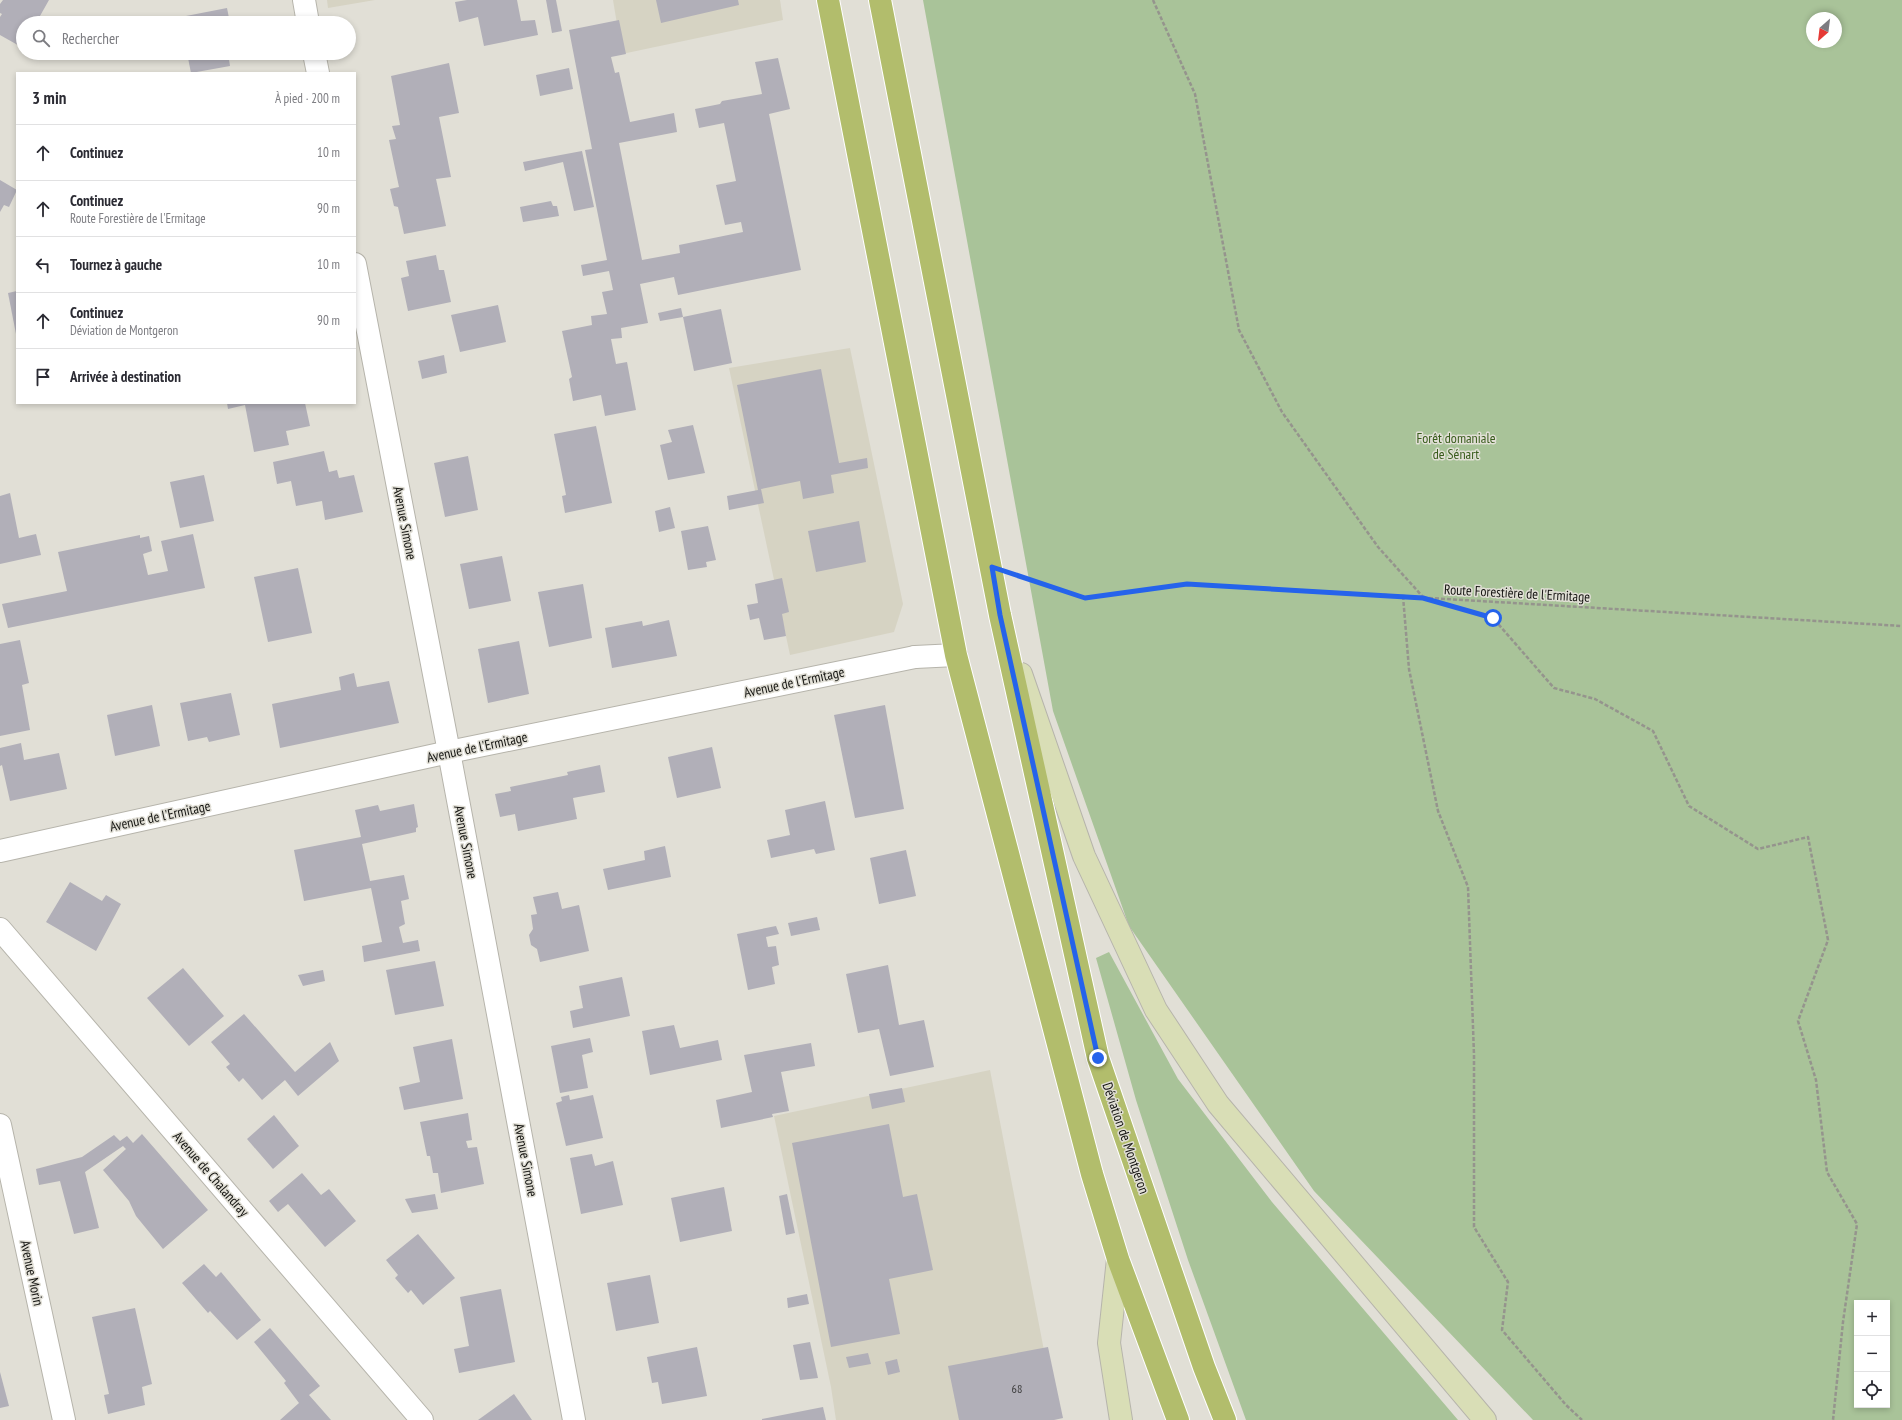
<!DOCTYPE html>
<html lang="fr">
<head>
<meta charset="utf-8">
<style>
  :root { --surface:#fff; --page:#f2f2f3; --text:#2b2b33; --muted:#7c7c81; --line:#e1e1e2 }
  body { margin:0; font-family:"PT Sans Narrow",sans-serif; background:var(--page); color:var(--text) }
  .controls { position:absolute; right:12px; bottom:12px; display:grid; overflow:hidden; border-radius:0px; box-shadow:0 2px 6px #0003 }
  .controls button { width:36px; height:36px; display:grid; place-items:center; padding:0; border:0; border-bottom:1px solid var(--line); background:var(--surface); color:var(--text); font:20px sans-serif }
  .compass { position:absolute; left:1806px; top:12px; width:36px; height:36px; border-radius:50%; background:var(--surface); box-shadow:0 2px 6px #0003; rotate:208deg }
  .stop { position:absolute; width:12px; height:12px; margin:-9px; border:3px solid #2563eb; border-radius:50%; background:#fff }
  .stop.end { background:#2563eb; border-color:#fff; box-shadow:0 1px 4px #0008 }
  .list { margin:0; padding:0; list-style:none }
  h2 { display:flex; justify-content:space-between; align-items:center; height:52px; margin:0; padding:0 16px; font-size:17px }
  h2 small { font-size:13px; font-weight:400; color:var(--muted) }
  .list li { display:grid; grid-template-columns:26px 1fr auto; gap:12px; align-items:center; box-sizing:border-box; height:56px; padding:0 16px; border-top:1px solid var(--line) }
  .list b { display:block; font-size:15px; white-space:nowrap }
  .list p { margin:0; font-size:13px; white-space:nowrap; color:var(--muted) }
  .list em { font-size:13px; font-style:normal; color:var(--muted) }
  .icon { flex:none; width:22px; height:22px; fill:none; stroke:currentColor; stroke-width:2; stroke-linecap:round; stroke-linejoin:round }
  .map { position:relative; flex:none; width:1902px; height:1420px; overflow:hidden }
  .search { position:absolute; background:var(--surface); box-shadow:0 2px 6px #0003; left:16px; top:16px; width:340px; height:44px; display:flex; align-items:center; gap:10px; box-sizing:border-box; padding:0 14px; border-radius:22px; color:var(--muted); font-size:15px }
  .panel { position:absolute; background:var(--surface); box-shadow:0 2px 6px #0003; left:16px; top:72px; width:340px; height:332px; border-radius:0px }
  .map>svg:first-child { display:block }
  .built { fill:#d6d3c3 }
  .green { fill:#a9c399; fill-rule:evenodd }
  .building { fill:#b1afb8 }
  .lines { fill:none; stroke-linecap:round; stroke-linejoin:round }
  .pedestrian-casing { stroke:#b6b4ab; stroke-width:24 }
  .minor-casing { stroke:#b6b4ab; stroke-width:24 }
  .secondary-casing { stroke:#b6b4ab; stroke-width:24 }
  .primary-casing { stroke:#fff; stroke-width:24 }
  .path { stroke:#95948d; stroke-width:2.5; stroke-dasharray:4 2; stroke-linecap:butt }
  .pedestrian { stroke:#fff; stroke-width:22 }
  .minor { stroke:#fff; stroke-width:22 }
  .secondary { stroke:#d9deb6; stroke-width:22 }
  .primary { stroke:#b2bd6c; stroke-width:22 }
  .route { stroke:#2563eb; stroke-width:5 }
  .labels { text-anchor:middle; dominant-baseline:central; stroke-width:3; stroke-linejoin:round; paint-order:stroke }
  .number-label { font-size:12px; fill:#3b3b3b }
  .park-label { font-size:14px; fill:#385b1b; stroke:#e1dfd6 }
  .street-label { font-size:14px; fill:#141411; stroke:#e1dfd6 }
</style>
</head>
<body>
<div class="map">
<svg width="1902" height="1420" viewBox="0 0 1902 1420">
  <rect width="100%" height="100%" fill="#e1dfd6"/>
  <g class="built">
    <path d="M327,0H375L328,8Z"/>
    <path d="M613,0H780L783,20L622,54Z"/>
    <path d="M850,348L903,604L894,632L790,655L729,368Z"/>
    <path d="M990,1070L1057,1418L1046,1420H836L831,1387L774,1116Z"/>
  </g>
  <g class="green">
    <path d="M923,0H1902V1420H1533L1314,1191L1129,926L1053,711ZM1812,18H1836V42H1812ZM1857,1303H1887V1405H1857Z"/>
    <path d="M1109,952L1178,1079L1272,1202L1458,1420H1246L1188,1260L1136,1100L1096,958Z"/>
  </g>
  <g class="building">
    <path d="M3,0H49L36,23H23V48L0,35V17L2,14L0,13V4Z"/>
    <path d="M467,0H517L521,21L535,20L538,35L484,46L478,17L459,22L455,2Z"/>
    <path d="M546,0H556L562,31L552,33Z"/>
    <path d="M656,0H738L739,5L661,23Z"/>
    <path d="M227,8L230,23H188L186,16Z"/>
    <path d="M619,20L626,54L611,57L615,73L619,72L630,122L674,113L677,132L619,143L642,260L680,253L679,245L743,232L741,222L725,225L716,185L736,181L724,123L699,128L695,109L720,104L722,101L762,94L755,62L778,58L790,109L769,114L801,270L678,295L674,277L640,284L648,323L621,328L622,338L611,339L616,364L627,362L636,410L605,416L601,395L573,401L569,379L572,377L562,331L592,325L591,316L607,314L602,292L613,290L609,271L583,276L581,265L607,260L585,150L592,149L569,30Z"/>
    <path d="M187,53H228L230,66L191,73Z"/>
    <path d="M449,63L459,113L439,117L451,177L436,179L446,226L404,234L398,207L394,206L390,189L399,187L389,140L396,139L392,126L400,125L391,76Z"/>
    <path d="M569,68L573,89L540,96L536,75Z"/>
    <path d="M582,151L594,207L574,211L563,162L525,171L523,162Z"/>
    <path d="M0,180L17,190L9,207L4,205L0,212Z"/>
    <path d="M551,201L553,206H557L559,216L523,222L520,207Z"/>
    <path d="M436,255L439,270H444L451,302L408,311L401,278L409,276L406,261Z"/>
    <path d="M17,291V334H16L8,293Z"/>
    <path d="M498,305L506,342L460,352L451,315Z"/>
    <path d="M681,308L683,317L660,321L658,313Z"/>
    <path d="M721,309L732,363L694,371L683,317Z"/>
    <path d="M444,355L447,373L422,379L418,361Z"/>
    <path d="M821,369L839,463L867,458L868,468L831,475L834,493L803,499L800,481L761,489L764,503L729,510L727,496L758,490L737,385Z"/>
    <path d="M227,403H305L310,426L286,431L289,445L254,452L245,405L228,409Z"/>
    <path d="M693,425L705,473L668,480L660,445L672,442L668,430Z"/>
    <path d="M596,426L612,503L565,513L562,496L566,495L554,434Z"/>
    <path d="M324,451L329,472L337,470L339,478L354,475L363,512L325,520L322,501L296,506L291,481L277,484L273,462Z"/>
    <path d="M468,456L478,510L445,517L434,463Z"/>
    <path d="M204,475L214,521L180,528L170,482Z"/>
    <path d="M10,493L19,538L36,534L41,555L0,564V496Z"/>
    <path d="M670,507L675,528L659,532L655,511Z"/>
    <path d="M859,521L866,562L816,572L808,531Z"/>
    <path d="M708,526L716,560L706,562L707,567L688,570L681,531Z"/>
    <path d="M193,534L205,588L8,628L2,604L67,591L58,552L140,535V538L149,536L152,551L143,554L148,575L168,571L161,541Z"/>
    <path d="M502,556L511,601L469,609L460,564Z"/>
    <path d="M298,568L312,633L268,642L254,577Z"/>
    <path d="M782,578L789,612L782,614L786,636L764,640L759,618L750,620L747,605L758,603L755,584Z"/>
    <path d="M583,584L592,638L549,647L538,592Z"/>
    <path d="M669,620L677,656L612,668L605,628L642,621L643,626Z"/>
    <path d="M20,640L29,683L22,685L30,730L0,736V644Z"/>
    <path d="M519,641L529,694L488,703L478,649Z"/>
    <path d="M354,673L357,687L389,681L399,723L280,748L272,704L341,690L339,677Z"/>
    <path d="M231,693L240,735L209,742L207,737L188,741L180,703Z"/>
    <path d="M152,705L160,746L115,756L107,715Z"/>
    <path d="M885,705L904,809L855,818L834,715Z"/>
    <path d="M21,743L24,760L59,753L67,789L10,801L2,765L0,766V748Z"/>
    <path d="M712,747L721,788L677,798L668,757Z"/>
    <path d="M600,765L605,792L573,798L577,819L518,831L515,814L500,817L495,794L511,791L510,787L568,775L567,772Z"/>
    <path d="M825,801L835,850L816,854L814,849L771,858L767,840L790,835L785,810Z"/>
    <path d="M414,804L418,827L416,828V832L362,844L370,881L404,875L409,899L401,901L405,924L399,927L403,943L418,940L420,951L364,962L362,946L382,942L371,888L304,901L294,850L361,837L355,810L378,805L380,811Z"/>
    <path d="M665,846L671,877L608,890L603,869L645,860L644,851Z"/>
    <path d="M906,850L916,896L879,904L870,858Z"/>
    <path d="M70,882L102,901L106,895L121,904L96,951L46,922Z"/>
    <path d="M558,892L562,909L579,905L589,951L540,962L537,949L531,945L529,935L533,929L531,915L537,914L533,897Z"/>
    <path d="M817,917L820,930L791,936L788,923Z"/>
    <path d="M776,926L779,934L766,937L768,947L776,946L779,965L772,967L775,984L748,990L737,934Z"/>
    <path d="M435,961L444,1006L395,1015L386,970Z"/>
    <path d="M888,965L899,1025L924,1020L934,1067L890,1076L879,1029L858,1033L846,974Z"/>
    <path d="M183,968L224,1016L189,1046L147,998Z"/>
    <path d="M323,970L325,981L303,986L298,975Z"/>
    <path d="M622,977L630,1016L573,1028L570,1011L583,1008L579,986Z"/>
    <path d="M244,1014L295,1072L330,1042L339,1061L298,1096L285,1080L262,1100L243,1078L239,1082L226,1067L230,1064L211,1042Z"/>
    <path d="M674,1025L680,1048L718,1040L722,1060L650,1075L642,1031Z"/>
    <path d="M590,1038L593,1052L582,1055L588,1088L560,1093L551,1046Z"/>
    <path d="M452,1039L463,1099L404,1110L399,1087L420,1082L413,1047Z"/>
    <path d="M811,1043L815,1066L781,1072L789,1111L772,1114L773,1117L721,1128L716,1100L752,1092L744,1055Z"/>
    <path d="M902,1088L905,1102L872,1109L869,1094Z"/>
    <path d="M569,1095L570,1100L593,1095L603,1138L566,1146L556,1103L562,1101L561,1097Z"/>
    <path d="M468,1113L472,1140L466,1141L468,1148L477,1147L484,1184L441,1193L438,1173H433L430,1156H427L420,1122Z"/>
    <path d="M274,1115L299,1146L273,1169L247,1139Z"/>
    <path d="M889,1124L903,1197L917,1194L933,1270L889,1279L900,1334L831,1347L792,1143Z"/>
    <path d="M142,1134L208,1210L163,1249L136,1216L129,1201L103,1170L126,1149L123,1146L85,1172L99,1228L74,1234L60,1181L39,1185L36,1169L82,1157L114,1135L120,1141L127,1136L133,1143Z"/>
    <path d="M592,1154L595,1166L613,1161L623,1205L581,1214L570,1158Z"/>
    <path d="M302,1173L321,1195L329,1189L356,1221L325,1247L288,1204L278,1212L269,1201Z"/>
    <path d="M724,1187L732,1231L680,1242L671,1198Z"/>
    <path d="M435,1194L438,1209L412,1213L405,1199Z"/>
    <path d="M787,1194L795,1233L786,1235L779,1196Z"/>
    <path d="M418,1234L455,1278L423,1305L411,1290L408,1293L395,1278L398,1275L386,1260Z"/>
    <path d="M204,1264L216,1277L221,1272L261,1320L237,1340L210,1311L208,1313L182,1283Z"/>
    <path d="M650,1275L659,1323L616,1331L607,1283Z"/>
    <path d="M501,1289L515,1362L459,1373L454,1349L469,1346L460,1297Z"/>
    <path d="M807,1294L809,1304L788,1308L787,1298Z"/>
    <path d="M135,1308L152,1384L142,1387L145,1405L108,1414L104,1395L109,1394L92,1317Z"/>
    <path d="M270,1328L320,1386L309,1395L331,1420H280L299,1403L284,1383L286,1381L254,1342Z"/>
    <path d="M810,1342L818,1378L800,1380L793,1345Z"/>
    <path d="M697,1347L707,1396L662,1404L658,1382L652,1383L647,1357Z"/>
    <path d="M1048,1347L1063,1418L1054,1420H959L948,1366Z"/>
    <path d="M868,1353L871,1364L849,1368L846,1357Z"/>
    <path d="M897,1359L900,1372L888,1375L885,1362Z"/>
    <path d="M0,1372L9,1406L0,1408Z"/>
    <path d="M514,1394L532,1420H478Z"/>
    <path d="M823,1407L826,1420H762V1419Z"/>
  </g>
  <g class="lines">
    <defs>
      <path id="pedestrian" d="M915,657L956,655"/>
      <g id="minor">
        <path d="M304,0L308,23"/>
        <path d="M314,53L318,73"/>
        <path d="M355,264L449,752L574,1420"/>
        <path d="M0,851L449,752L915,657"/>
        <path d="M0,929L422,1420"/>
        <path d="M0,1125L64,1420"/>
      </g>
      <g id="secondary">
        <path d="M1021,674L1084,856L1156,1010L1218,1104L1485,1420"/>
        <path d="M1118,1259L1109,1343L1121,1420"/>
      </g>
      <g id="primary">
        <path d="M828,0L956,655L1092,1174L1118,1259L1178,1420"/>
        <path d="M880,0L1000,615L1098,1058L1204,1367L1225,1420"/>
      </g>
    </defs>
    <use href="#pedestrian" class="pedestrian-casing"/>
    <use href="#minor" class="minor-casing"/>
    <use href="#secondary" class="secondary-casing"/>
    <use href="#primary" class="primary-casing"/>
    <g class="path">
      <path d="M1153,0L1195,94L1239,330L1282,412L1378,547L1423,597L1493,618L1554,688L1595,699L1653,731L1689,806L1758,849L1808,837L1828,940L1798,1021L1816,1080L1827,1172L1857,1224L1843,1322L1833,1420"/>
      <path d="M1022,577L1085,598L1187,584L1422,597"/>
      <path d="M1403,596L1409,669L1438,811L1468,887L1474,1055V1227L1508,1282L1502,1330L1566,1405L1582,1420"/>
      <path d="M1429,598L1902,626"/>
    </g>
    <use href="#pedestrian" class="pedestrian"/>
    <use href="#minor" class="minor"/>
    <use href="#secondary" class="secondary"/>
    <use href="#primary" class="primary"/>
  </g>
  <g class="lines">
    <path class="route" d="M1098,1058L1000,615L992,567L1085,598L1187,584L1423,598L1493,618"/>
  </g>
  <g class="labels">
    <g class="number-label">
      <text x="1017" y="1388">68</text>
    </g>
    <g class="park-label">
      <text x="1456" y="438">Forêt domaniale<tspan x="1456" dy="16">de Sénart</tspan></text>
    </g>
    <g class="street-label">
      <text transform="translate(405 523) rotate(79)">Avenue Simone</text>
      <text transform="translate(1517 593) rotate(3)">Route Forestière de l'Ermitage</text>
      <text transform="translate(794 682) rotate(-12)">Avenue de l'Ermitage</text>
      <text transform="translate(477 747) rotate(-12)">Avenue de l'Ermitage</text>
      <text transform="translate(160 816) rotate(-12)">Avenue de l'Ermitage</text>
      <text transform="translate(466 842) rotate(79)">Avenue Simone</text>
      <text transform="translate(1126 1138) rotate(71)">Déviation de Montgeron</text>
      <text transform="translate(526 1160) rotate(79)">Avenue Simone</text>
      <text transform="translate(211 1174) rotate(49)">Avenue de Chalandray</text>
      <text transform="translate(32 1273) rotate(78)">Avenue Morin</text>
    </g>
  </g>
</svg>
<div class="controls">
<button>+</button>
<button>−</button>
<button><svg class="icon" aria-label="locate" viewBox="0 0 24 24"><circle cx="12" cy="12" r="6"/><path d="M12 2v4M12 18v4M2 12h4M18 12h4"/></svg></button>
</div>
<svg class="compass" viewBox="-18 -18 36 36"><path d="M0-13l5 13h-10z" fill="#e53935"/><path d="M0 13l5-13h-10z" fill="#7c7c81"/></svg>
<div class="stop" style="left:1493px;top:618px"></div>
<div class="stop end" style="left:1098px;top:1058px"></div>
<div class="search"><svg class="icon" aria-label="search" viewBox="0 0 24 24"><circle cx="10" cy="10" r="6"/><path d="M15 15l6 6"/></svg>Rechercher</div>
<section class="panel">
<h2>3 min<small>À pied · 200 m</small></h2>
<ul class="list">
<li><svg class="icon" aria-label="ahead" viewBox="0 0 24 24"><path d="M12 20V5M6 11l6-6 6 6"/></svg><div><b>Continuez</b></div><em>10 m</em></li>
<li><svg class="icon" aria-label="ahead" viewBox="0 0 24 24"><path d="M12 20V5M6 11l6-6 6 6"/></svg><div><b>Continuez</b><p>Route Forestière de l'Ermitage</p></div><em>90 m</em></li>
<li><svg class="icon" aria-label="left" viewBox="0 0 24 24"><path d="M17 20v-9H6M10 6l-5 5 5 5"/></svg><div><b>Tournez à gauche</b></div><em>10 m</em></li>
<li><svg class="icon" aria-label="ahead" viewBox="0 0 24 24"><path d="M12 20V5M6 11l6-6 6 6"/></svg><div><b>Continuez</b><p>Déviation de Montgeron</p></div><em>90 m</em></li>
<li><svg class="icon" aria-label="arrive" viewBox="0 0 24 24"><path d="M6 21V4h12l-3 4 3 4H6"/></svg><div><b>Arrivée à destination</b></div></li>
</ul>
</section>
</div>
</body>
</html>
